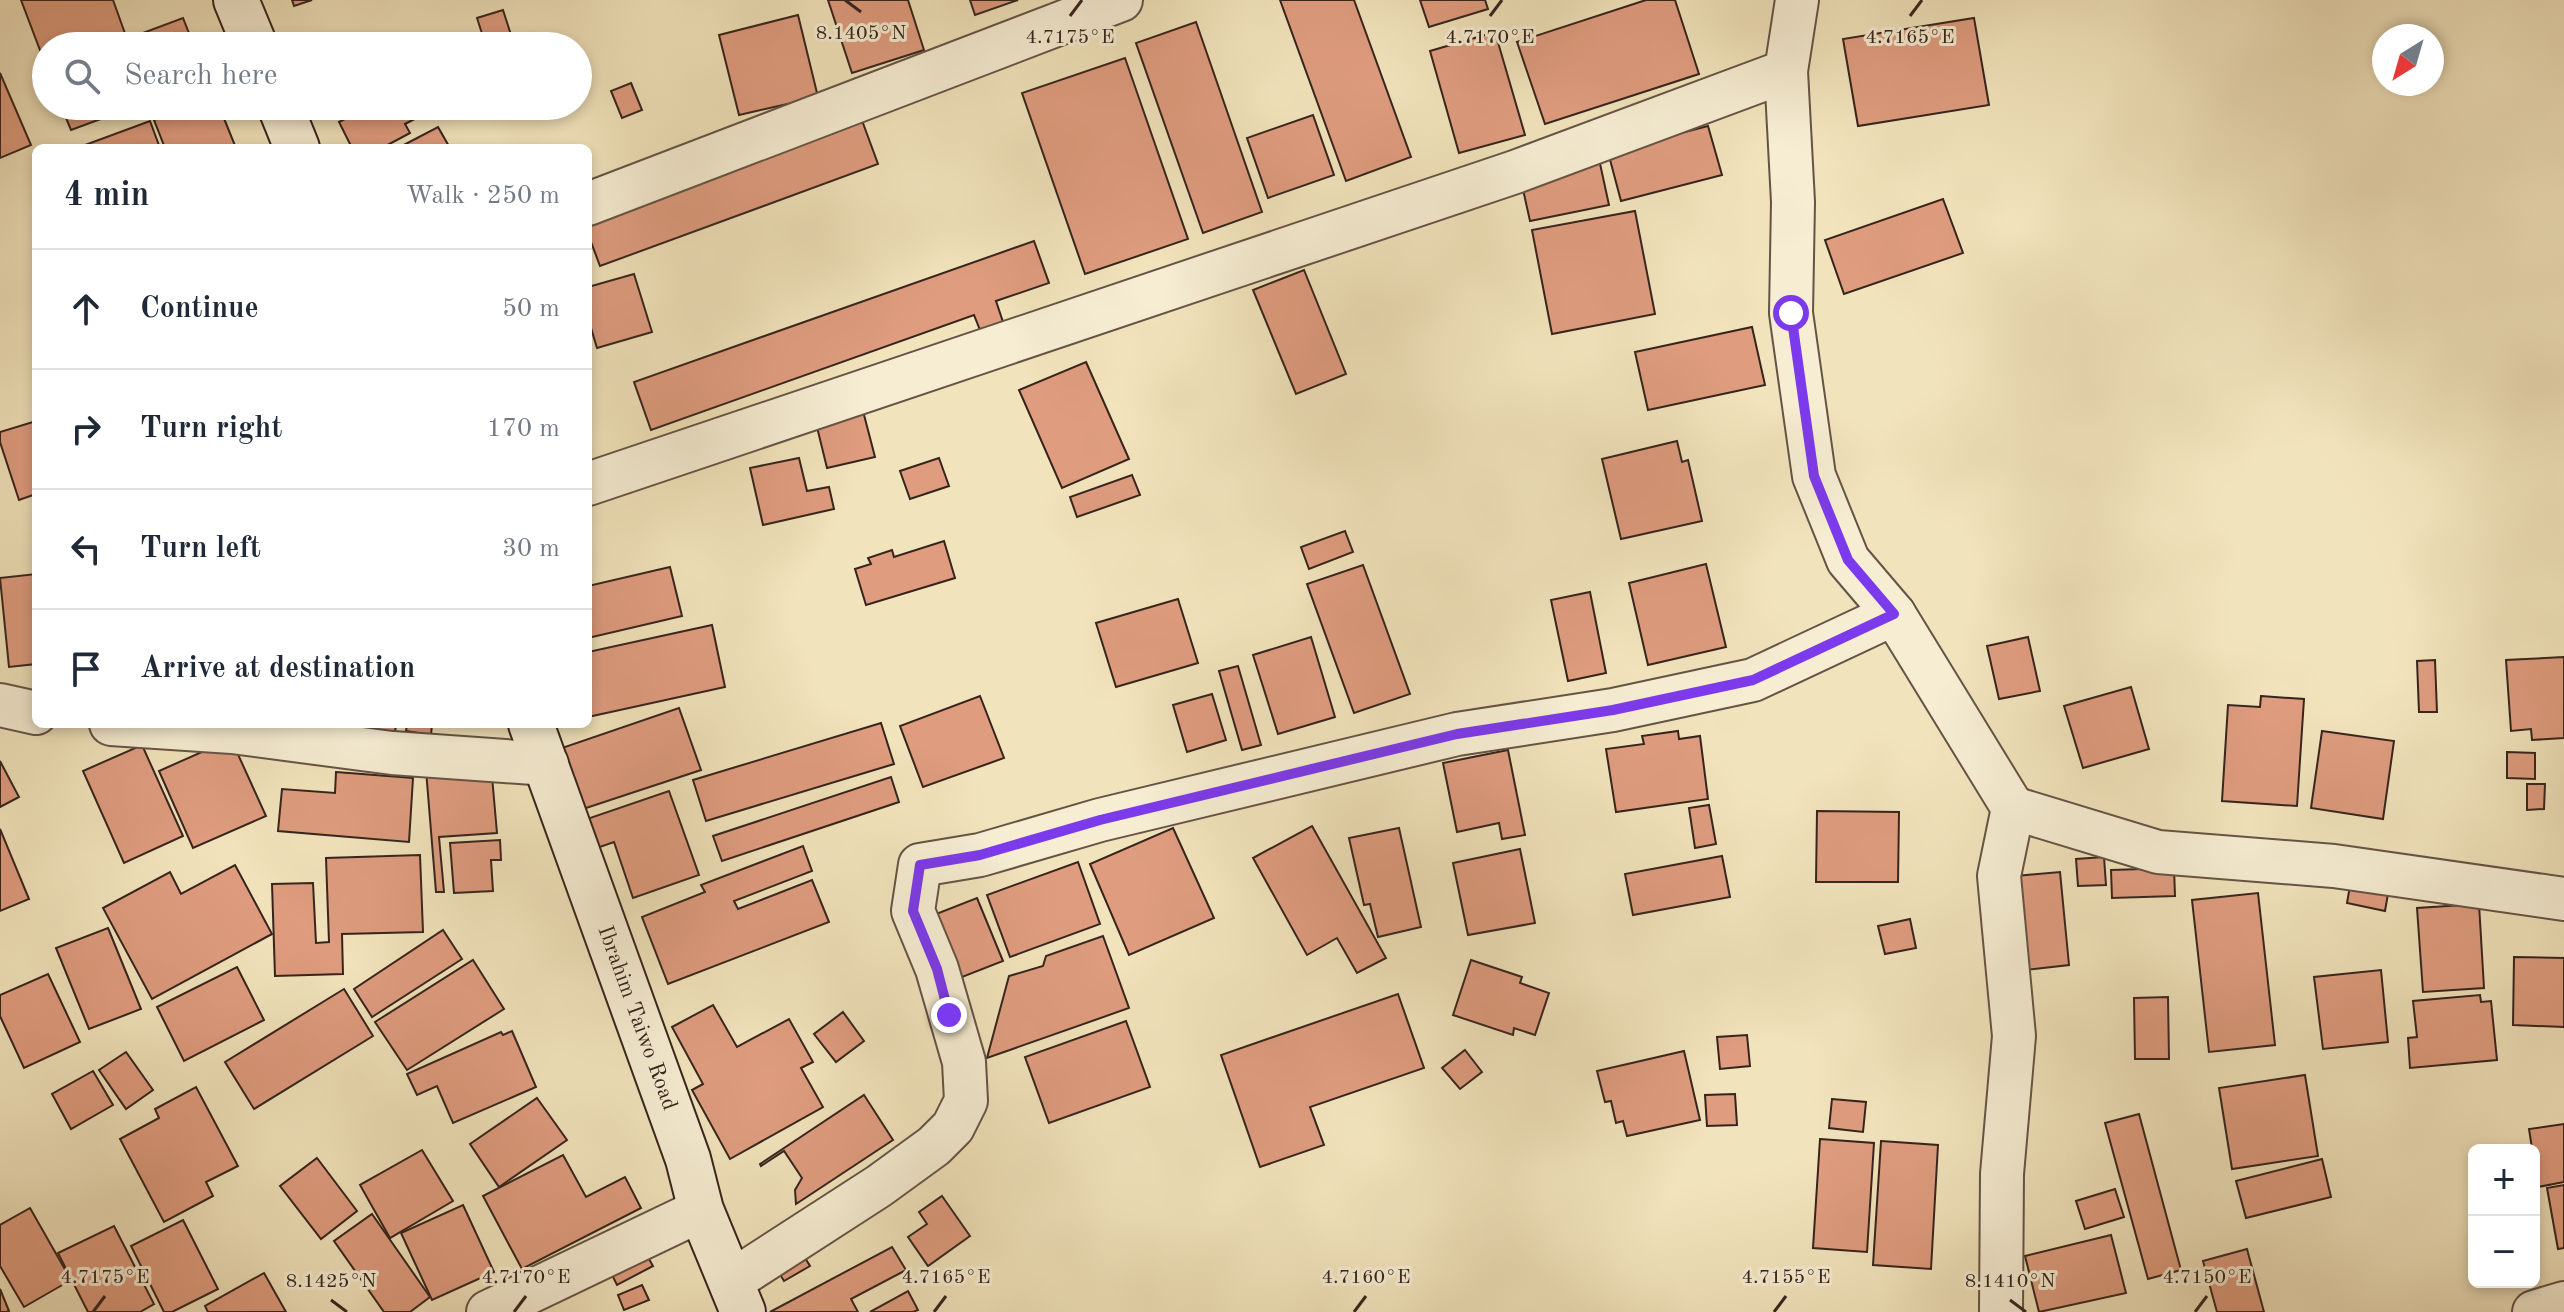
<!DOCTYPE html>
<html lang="en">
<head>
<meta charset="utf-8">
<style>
  :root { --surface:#fff; --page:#f2f2f3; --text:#1f2937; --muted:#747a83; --line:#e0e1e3 }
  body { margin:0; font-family:"Old Standard TT",serif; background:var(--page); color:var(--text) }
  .controls { position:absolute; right:24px; bottom:24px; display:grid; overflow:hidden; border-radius:12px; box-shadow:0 4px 12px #0003 }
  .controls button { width:72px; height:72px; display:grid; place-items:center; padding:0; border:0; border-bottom:2px solid var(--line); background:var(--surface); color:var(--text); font:40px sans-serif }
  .compass { position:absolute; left:2372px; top:24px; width:72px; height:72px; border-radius:50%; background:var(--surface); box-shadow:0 4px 12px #0003; rotate:217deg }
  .stop { position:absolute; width:24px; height:24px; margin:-18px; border:6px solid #7c3aed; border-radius:50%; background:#fff }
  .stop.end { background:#7c3aed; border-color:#fff; box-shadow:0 2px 8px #0008 }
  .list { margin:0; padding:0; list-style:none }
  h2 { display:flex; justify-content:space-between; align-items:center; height:104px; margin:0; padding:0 32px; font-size:34px }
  h2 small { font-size:26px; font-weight:400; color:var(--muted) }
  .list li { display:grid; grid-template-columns:52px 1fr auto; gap:24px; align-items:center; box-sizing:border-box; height:120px; padding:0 32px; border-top:2px solid var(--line) }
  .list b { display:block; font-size:30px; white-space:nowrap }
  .list em { font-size:26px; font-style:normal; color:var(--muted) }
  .icon { flex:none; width:44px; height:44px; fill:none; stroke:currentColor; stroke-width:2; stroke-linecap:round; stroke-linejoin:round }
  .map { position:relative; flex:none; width:2564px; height:1312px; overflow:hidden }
  .search { position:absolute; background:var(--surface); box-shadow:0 4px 12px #0003; left:32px; top:32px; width:560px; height:88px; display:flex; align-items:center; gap:20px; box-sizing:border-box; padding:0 28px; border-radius:44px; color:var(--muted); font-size:30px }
  .panel { position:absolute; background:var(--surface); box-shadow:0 4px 12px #0003; left:32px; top:144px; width:560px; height:584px; border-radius:12px }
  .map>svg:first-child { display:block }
  .building { fill:#df9c7f; stroke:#36241d; stroke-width:2 }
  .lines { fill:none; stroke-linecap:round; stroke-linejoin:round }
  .street-casing { stroke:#655445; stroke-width:46 }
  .secondary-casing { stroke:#36241d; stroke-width:48 }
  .street { stroke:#f6edd3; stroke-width:42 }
  .secondary { stroke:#f6edd3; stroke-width:44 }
  .route { stroke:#7c3aed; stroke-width:10 }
  .ticks { fill:none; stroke:#36241d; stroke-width:3 }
  .labels { text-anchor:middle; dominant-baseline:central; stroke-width:6; stroke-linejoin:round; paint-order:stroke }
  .street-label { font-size:22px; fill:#36241d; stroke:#f6edd3 }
  .ticks-label { font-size:20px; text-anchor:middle; fill:#36241d; stroke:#f6edd3; stroke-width:6; stroke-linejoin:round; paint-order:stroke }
</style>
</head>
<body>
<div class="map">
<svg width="2564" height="1312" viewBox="0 0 2564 1312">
  <rect width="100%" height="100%" fill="#f1e3bc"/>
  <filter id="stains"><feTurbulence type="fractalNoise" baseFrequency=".0025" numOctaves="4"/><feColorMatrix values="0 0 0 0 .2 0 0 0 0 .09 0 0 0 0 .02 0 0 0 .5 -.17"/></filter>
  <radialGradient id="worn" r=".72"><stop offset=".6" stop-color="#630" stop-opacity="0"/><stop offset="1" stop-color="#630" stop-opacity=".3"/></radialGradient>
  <g class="building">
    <path d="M21,0H113L127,39L183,18L194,46H46V66Z"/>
    <path d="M292,0H312L294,6Z"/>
    <path d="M828,0H908L924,50L852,73Z"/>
    <path d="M970,0H1018L975,15Z"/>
    <path d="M1280,0H1354L1411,157L1346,181Z"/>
    <path d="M1420,0H1485L1488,9L1429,27Z"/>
    <path d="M1646,0H1675L1699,74L1545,124L1517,42Z"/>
    <path d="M503,10L512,38L486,46L477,18Z"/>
    <path d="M798,15L818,97L739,115L719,35Z"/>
    <path d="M1974,18L1989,105L1858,126L1843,39Z"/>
    <path d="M1196,22L1262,212L1203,233L1136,43Z"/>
    <path d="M1495,32L1525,135L1459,153L1430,51Z"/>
    <path d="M443,34L450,46H421Z"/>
    <path d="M1125,58L1188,239L1085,274L1022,93Z"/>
    <path d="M0,73L31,145L0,158Z"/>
    <path d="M631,83L642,110L622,118L611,91Z"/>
    <path d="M61,106H136L71,130Z"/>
    <path d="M191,106H219L236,148H165L154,120Z"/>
    <path d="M363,106H439L405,124L410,133L382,148H352L339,122L364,109Z"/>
    <path d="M860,115L878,164L600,266L588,234V215Z"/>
    <path d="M1313,115L1334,175L1268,198L1247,138Z"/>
    <path d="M150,121L160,148H77Z"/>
    <path d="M1708,126L1722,175L1621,201L1608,152Z"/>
    <path d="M438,127L450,148H398Z"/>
    <path d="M1599,159L1609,205L1530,221L1520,176Z"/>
    <path d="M1943,199L1963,253L1844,294L1825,240Z"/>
    <path d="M1635,211L1655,314L1552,334L1532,230Z"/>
    <path d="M1034,241L1049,283L996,301L1003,322L980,330L974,315L651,430L634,382Z"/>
    <path d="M1304,270L1346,374L1296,394L1253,290Z"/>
    <path d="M634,274L652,332L597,348L588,318V287Z"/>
    <path d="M1752,327L1765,385L1648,410L1635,352Z"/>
    <path d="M1086,362L1129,459L1062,488L1019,390Z"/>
    <path d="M863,411L875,457L827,468L816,423Z"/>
    <path d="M36,421V494L19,500L0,442V432Z"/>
    <path d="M1677,441L1682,462L1688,460L1702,521L1621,539L1602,459Z"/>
    <path d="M799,458L807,491L829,487L834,509L763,525L750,468Z"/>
    <path d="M939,458L949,486L910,499L900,471Z"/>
    <path d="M1132,475L1140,495L1077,517L1070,497Z"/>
    <path d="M1345,531L1353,552L1309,569L1301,547Z"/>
    <path d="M944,541L955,578L866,605L855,569L871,564L868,558L892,550L894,557Z"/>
    <path d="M1706,564L1726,647L1648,665L1629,583Z"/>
    <path d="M1363,565L1410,694L1354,713L1307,584Z"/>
    <path d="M670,567L682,616L588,638V586Z"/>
    <path d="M36,574V664L9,667L0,578Z"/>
    <path d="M1590,592L1606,673L1568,681L1551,600Z"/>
    <path d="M1178,599L1198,663L1116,687L1096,623Z"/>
    <path d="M712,625L725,687L588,717V652Z"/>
    <path d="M1311,637L1335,717L1278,734L1253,655Z"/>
    <path d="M2028,637L2040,691L1999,699L1987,646Z"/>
    <path d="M2564,657V738L2532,740L2531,729L2511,731L2506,660Z"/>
    <path d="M2435,660L2437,712H2419L2417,661Z"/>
    <path d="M1238,666L1261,745L1242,750L1219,671Z"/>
    <path d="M2131,687L2149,749L2083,768L2064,706Z"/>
    <path d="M1212,694L1226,740L1187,752L1173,705Z"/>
    <path d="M980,696L1004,758L923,787L900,726Z"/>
    <path d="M2261,696L2304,699L2297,806L2222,801L2228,705L2260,707Z"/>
    <path d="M679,708L701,770L577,811L556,750Z"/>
    <path d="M881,723L894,764L706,821L693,780Z"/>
    <path d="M313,724H396L395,733Z"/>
    <path d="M407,724H432L431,735L406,731Z"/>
    <path d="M1678,731L1679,739L1700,736L1708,799L1616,812L1606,749L1644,744L1642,736Z"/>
    <path d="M2322,731L2394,741L2383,819L2311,808Z"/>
    <path d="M231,739L266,816L193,848L159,771Z"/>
    <path d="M142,745L183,836L124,863L83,771Z"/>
    <path d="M1508,750L1525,835L1502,839L1499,823L1457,832L1443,763Z"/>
    <path d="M2507,752L2535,753V779L2507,778Z"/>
    <path d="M0,761L19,797L0,807Z"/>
    <path d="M491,765L497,833L439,837L444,892H436L426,770Z"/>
    <path d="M336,772L413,778L409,842L278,831L282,789L335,793Z"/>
    <path d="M891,777L899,802L722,861L713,836Z"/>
    <path d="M2527,784H2545L2544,809L2527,810Z"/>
    <path d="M669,791L699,875L633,898L614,842L594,849L584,820Z"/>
    <path d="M1709,805L1716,844L1695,848L1689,808Z"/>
    <path d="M1817,811L1899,812L1898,882H1816Z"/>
    <path d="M1312,826L1386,958L1357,973L1337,938L1307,955L1253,858Z"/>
    <path d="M1173,828L1214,918L1129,955L1090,864Z"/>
    <path d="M1399,828L1421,927L1378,937L1370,904L1364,905L1349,838Z"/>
    <path d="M0,829L29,899L0,911Z"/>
    <path d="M500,840L501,860H491L493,891L454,893L450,843Z"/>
    <path d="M803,846L812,871L734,901L738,909L812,880L829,922L668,984L642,917L705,892L701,885Z"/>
    <path d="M1520,849L1535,923L1468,935L1453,863Z"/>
    <path d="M420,855L423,932L342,934L343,974L275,976L272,884L313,883L316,943L329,942L326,858Z"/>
    <path d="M1722,856L1730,897L1633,915L1625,874Z"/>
    <path d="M2104,857L2106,885L2078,886L2076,859Z"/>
    <path d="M1078,862L1100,924L1010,957L987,895Z"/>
    <path d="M235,865L272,934L152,999L103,908L170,872L181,894Z"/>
    <path d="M2174,868L2175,896L2112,898L2111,870Z"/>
    <path d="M2060,872L2069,965L2025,970L2016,876Z"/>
    <path d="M2351,880L2389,888L2385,911L2347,903Z"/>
    <path d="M2258,893L2275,1045L2209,1052L2192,900Z"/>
    <path d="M977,898L1003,961L957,979L931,916Z"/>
    <path d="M2479,904L2484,988L2423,992L2417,908Z"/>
    <path d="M1910,919L1916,948L1885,954L1878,926Z"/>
    <path d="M108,928L141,1009L89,1029L56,948Z"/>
    <path d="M443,930L462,959L372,1017L354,989Z"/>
    <path d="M1103,936L1129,1008L987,1058L1009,976L1043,966L1046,956Z"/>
    <path d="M2514,957L2564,958V1027L2513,1025Z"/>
    <path d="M473,960L504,1009L407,1070L375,1022Z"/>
    <path d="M1471,960L1522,977L1520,983L1549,993L1535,1035L1514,1028L1513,1035L1453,1015Z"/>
    <path d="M237,967L264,1020L184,1061L157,1007Z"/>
    <path d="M2381,970L2388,1042L2323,1049L2314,977Z"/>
    <path d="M48,974L80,1042L24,1068L0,1016V995Z"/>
    <path d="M344,989L373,1036L254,1109L225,1062Z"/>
    <path d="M1398,994L1424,1068L1310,1107L1324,1145L1260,1167L1221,1055Z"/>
    <path d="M2480,995L2481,1002L2491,1001L2497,1060L2410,1068L2408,1038L2417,1037L2413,1001Z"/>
    <path d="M2168,997L2169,1059H2135L2134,998Z"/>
    <path d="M713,1005L737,1047L789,1019L813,1062L801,1068L823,1107L730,1159L692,1090L703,1084L672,1027Z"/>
    <path d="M843,1012L864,1041L836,1062L814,1034Z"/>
    <path d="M1126,1021L1150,1087L1049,1123L1025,1057Z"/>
    <path d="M512,1031L536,1087L453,1123L437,1086L417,1095L407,1074L501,1032L503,1035Z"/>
    <path d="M1747,1035L1750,1066L1720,1069L1717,1037Z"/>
    <path d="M1465,1050L1482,1072L1460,1089L1442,1068Z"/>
    <path d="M1684,1051L1700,1120L1627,1136L1623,1121L1616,1123L1611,1101L1605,1102L1597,1071Z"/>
    <path d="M126,1052L153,1090L126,1109L99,1070Z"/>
    <path d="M93,1071L113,1105L71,1129L52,1094Z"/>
    <path d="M2305,1075L2318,1156L2232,1169L2219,1088Z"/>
    <path d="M196,1087L238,1166L206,1182L213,1196L164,1222L120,1139L159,1118L155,1109Z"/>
    <path d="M1735,1094L1737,1125L1707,1126L1705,1095Z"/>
    <path d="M864,1095L893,1140L796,1204L795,1190L802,1178L784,1151L761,1166L760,1164Z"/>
    <path d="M537,1098L567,1140L499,1187L470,1144Z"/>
    <path d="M1832,1099L1866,1102L1863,1132L1829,1128Z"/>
    <path d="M2139,1114L2181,1270L2148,1279L2105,1123Z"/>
    <path d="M2564,1124V1182L2538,1187L2529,1129Z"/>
    <path d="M1820,1139L1874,1143L1867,1252L1813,1248Z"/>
    <path d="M1881,1141L1938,1145L1931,1269L1873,1265Z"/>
    <path d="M422,1150L453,1201L390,1238L360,1185Z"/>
    <path d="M563,1155L586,1197L625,1177L641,1208L522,1269L483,1196Z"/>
    <path d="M317,1158L357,1211L321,1239L280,1186Z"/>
    <path d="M2322,1159L2331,1197L2246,1218L2236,1181Z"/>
    <path d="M2564,1185V1248L2558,1249L2547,1188Z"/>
    <path d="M2115,1189L2124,1217L2085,1229L2076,1201Z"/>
    <path d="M942,1196L970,1236L928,1266L908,1237L927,1224L919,1212Z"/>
    <path d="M463,1205L494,1272L432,1300L401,1233Z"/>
    <path d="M30,1208L71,1280L24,1307L0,1266V1225Z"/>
    <path d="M372,1214L430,1297L410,1312H384L334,1241Z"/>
    <path d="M183,1220L218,1289L172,1312H164L131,1246Z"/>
    <path d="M114,1226L154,1304L140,1312H88L58,1253Z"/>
    <path d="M2111,1235L2126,1293L2039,1312L2025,1256Z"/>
    <path d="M892,1247L906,1270L851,1299L858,1312H770Z"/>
    <path d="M799,1248L810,1266L784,1281L773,1263Z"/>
    <path d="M2247,1249L2264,1312H2217L2203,1261Z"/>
    <path d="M645,1252L653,1266L617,1285L610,1271Z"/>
    <path d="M264,1273L286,1312H208L205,1306Z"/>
    <path d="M642,1285L649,1300L624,1310L618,1295Z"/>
    <path d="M0,1289L9,1311L6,1312H0Z"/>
    <path d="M908,1291L918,1310L913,1312H870Z"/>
  </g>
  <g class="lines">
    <defs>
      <g id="street">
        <path d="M1797,0L1786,71L1793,202L1791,313L1814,476L1848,560L1894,614L2013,808L1999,876L2014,1036L2002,1174L2001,1312"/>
        <path d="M588,204L1121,0"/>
        <path d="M588,484L1515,172L1786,71"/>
        <path d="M0,705L36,713"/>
        <path d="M111,724L232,732L392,753L547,764"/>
        <path d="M2013,808L2158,852L2334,866L2564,899"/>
        <path d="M732,1281L879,1186L934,1146L953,1127L966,1101L964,1062L937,969L913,911L920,865L980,855L1100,820L1457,734L1613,710L1753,680L1894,614"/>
        <path d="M488,1312L701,1210"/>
        <path d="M2534,1312L2564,1303"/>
      </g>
      <g id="secondary">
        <path d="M236,0L255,46"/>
        <path d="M280,106L297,148"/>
        <path d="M531,724L688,1159L701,1210L743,1312"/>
      </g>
    </defs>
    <use href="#street" class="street-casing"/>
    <use href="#secondary" class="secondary-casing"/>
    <use href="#street" class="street"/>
    <use href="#secondary" class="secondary"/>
  </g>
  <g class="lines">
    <path class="route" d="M949,1015L937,969L913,911L920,865L980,855L1100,820L1457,734L1613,710L1753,680L1894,614L1848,560L1814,476L1791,313"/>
  </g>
  <path class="ticks" d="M845,0L861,12M1070,16L1082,0M1490,16L1502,0M1910,16L1922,0M331,1300L347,1312M2010,1300L2026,1312M93,1312L105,1296M514,1312L526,1296M934,1312L946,1296M1354,1312L1366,1296M1774,1312L1786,1296M2195,1312L2207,1296"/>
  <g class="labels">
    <g class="street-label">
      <text transform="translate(637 1018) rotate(70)">Ibrahim Taiwo Road</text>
    </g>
  </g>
  <g class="ticks-label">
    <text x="861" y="39">8.1405°N</text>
    <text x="1070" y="43">4.7175°E</text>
    <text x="1490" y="43">4.7170°E</text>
    <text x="1910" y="43">4.7165°E</text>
    <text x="105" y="1283">4.7175°E</text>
    <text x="526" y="1283">4.7170°E</text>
    <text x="946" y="1283">4.7165°E</text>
    <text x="1366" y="1283">4.7160°E</text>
    <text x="1786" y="1283">4.7155°E</text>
    <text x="2207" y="1283">4.7150°E</text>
    <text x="331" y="1287">8.1425°N</text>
    <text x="2010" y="1287">8.1410°N</text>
  </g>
  <rect width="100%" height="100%" filter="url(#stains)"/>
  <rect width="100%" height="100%" fill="url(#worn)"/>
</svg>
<div class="controls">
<button>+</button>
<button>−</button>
</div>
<svg class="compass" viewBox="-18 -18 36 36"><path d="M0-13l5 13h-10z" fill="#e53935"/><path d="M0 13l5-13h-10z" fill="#747a83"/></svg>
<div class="stop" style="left:1791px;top:313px"></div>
<div class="stop end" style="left:949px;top:1015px"></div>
<div class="search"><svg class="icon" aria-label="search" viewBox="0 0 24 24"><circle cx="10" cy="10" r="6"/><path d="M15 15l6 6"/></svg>Search here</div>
<section class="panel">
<h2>4 min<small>Walk · 250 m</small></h2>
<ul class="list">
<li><svg class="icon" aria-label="ahead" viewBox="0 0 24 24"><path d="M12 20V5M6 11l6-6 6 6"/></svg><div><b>Continue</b></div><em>50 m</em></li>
<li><svg class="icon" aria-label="right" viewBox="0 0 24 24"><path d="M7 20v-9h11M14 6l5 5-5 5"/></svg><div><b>Turn right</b></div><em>170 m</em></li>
<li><svg class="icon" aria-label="left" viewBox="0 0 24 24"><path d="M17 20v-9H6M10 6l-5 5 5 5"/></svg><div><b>Turn left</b></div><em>30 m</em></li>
<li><svg class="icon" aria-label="arrive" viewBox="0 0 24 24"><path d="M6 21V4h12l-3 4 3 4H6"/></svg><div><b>Arrive at destination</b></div></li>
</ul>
</section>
</div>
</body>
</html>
